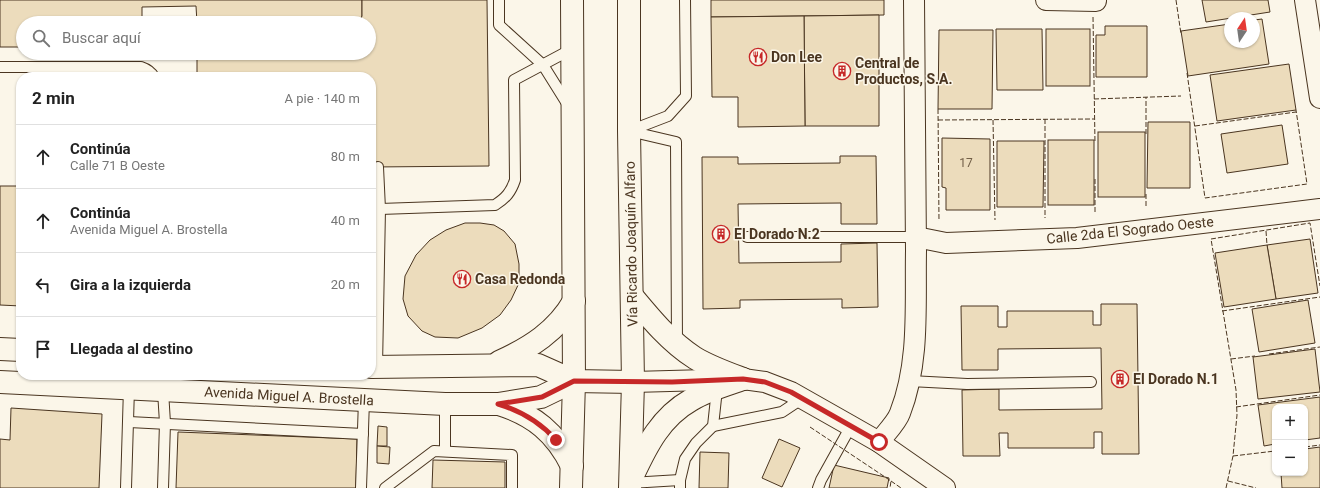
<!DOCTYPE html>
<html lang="es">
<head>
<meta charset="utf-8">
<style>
  :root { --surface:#fff; --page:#f2f2f2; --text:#222; --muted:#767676; --line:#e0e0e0 }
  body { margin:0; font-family:Roboto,sans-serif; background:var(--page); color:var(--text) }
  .controls { position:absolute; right:12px; bottom:12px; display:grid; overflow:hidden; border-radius:8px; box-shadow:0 1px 3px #0004 }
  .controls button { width:36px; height:36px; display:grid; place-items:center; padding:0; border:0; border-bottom:1px solid var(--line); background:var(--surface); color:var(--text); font:20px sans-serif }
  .compass { position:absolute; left:1224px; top:12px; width:36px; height:36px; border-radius:50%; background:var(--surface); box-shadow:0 1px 3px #0004; rotate:13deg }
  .stop { position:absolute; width:12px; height:12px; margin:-9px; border:3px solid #c62828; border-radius:50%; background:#fff }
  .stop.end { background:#c62828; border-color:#fff; box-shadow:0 1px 4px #0008 }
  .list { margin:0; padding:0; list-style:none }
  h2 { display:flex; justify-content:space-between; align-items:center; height:52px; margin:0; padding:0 16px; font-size:17px }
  h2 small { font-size:13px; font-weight:400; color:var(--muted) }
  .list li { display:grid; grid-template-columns:26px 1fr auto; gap:12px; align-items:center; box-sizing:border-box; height:64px; padding:0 16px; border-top:1px solid var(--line) }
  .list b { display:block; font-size:15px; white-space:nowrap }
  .list p { margin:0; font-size:13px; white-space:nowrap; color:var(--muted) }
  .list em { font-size:13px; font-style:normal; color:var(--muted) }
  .icon { flex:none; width:22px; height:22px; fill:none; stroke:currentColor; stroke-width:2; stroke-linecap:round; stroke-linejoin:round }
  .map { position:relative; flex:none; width:1320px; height:488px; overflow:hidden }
  .search { position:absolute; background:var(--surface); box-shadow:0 1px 3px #0004; left:16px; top:16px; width:360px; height:44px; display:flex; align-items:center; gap:10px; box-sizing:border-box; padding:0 14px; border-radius:22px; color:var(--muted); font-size:15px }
  .panel { position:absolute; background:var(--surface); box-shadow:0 1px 3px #0004; left:16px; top:72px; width:360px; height:308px; border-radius:16px }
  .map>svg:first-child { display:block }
  .building { fill:#ecdcbc; stroke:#4a3520 }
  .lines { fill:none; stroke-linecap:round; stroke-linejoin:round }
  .service-casing { stroke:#4a3520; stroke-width:12 }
  .minor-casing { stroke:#4a3520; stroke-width:22 }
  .primary-casing { stroke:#4a3520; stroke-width:24 }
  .service { stroke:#fbf6e9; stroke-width:10 }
  .minor { stroke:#fbf6e9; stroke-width:20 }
  .primary { stroke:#fbf6e9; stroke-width:22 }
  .fence { stroke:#4a3520; stroke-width:1; stroke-dasharray:5 2; stroke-linecap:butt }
  .route { stroke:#c62828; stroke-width:5 }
  .labels { text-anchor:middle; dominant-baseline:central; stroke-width:3; stroke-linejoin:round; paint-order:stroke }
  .number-label { font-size:12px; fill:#725f47 }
  .poi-label { font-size:14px; font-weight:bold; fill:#4a3520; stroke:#fbf6e9; text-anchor:start }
  .street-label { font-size:14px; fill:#4a3520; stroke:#fbf6e9 }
</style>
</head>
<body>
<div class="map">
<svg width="1320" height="488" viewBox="0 0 1320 488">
  <rect width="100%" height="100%" fill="#fbf6e9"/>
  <g class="building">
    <path d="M0,0H362V16L359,23H197L196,6L142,7V23H23V47H0Z"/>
    <path d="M362,0H487L489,166L371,167V77H197V53H369V23H359L362,16Z"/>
    <path d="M711,0H884V15L711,17Z"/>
    <path d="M1202,0H1268L1270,12L1206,22Z"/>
    <path d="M879,15V126H805L804,16Z"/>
    <path d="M804,16L805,126L738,127V97H712L711,17Z"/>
    <path d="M1262,19L1269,64L1188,76L1181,31L1230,24V42H1254V20Z"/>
    <path d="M1105,26H1147V77H1096V35H1105Z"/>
    <path d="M996,29H1042L1043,90H997Z"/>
    <rect x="1046" y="29" width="44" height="57"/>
    <path d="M939,30H993L992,109H938Z"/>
    <path d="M1289,64L1296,110L1217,121L1210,75Z"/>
    <path d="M1148,122H1190V188H1147Z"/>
    <path d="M1282,125L1288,164L1227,173L1221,134Z"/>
    <rect x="1098" y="132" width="47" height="65"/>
    <path d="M942,138L990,139V210H946V188L942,187Z"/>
    <rect x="1048" y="140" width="46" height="65"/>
    <path d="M997,141H1044L1043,207H997Z"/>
    <path d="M840,156H876L877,224H841V203L738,204L739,263L841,262V244L877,243L878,307L842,308V299L740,300V308L703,309L702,157H738V164L840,163Z"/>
    <path d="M0,186H21V306L0,305Z"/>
    <path d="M465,223H480L494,225L504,231L515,244L519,264V283L511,300L500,315L482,328L458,338L435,337L422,331L408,316L403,299L405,276L416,255L430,240L446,230Z"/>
    <path d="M1310,239L1318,293L1276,299L1267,245Z"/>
    <path d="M1267,245L1276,299L1224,307L1215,253Z"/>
    <path d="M1308,300L1315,343L1259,352L1252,309Z"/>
    <path d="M1101,304H1137L1139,454H1102V432H1094V448H1008V433H999L1000,456H963L962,390L999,389V410L1102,409L1101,348L998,349V370H962L961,306H998V327H1007V311H1093V325H1101Z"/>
    <path d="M1315,349L1320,392L1258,399L1253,357Z"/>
    <path d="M1320,397V438L1305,440V407H1275V444L1264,446L1258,405Z"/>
    <path d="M11,408L102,414L99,488H0V439L10,440Z"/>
    <path d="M378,426L387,427V446H377Z"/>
    <path d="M178,432L357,439L356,488H176Z"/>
    <path d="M779,439L800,448L782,487L762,478Z"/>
    <path d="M377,446L390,447L389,464L377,463Z"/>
    <path d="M1320,447V488H1282L1281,473H1305V449Z"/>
    <path d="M700,452L729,453L728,488H699Z"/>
    <path d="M433,460L505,462V488H432Z"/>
    <path d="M834,465L889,478L887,488H829Z"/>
  </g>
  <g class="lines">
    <defs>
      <g id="service">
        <path d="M499,0V25L543,65L568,105"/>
        <path d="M0,67H141C147,69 151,71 154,77"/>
        <path d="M629,131L676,142L677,344"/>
        <path d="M629,131L668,116L686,96L685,0"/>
        <path d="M380,209L495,205C506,198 511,192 515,180L514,80L572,49"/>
        <path d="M747,237H916"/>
        <path d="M377,367L380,209L378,167"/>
        <path d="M162,375L165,423L163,488"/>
        <path d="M910,381L967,384L1091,382"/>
        <path d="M129,422L363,434"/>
        <path d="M713,426L782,412L803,398"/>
        <path d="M445,451V404"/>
        <path d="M630,483L680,480"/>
        <path d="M126,488L129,388"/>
        <path d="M361,488L364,400"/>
        <path d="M385,488L434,451L512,455V488"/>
        <path d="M680,488V480L685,459L696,443L713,426L717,389"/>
        <path d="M818,488L821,480L851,426"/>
      </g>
      <g id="minor">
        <path d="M1046,0L1096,1"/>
        <path d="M1305,0L1320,98"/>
        <path d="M916,237L946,243L1077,238L1320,209"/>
        <path d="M633,382L743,379L765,382L791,392L851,426L879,442L945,488"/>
        <path d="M879,442C885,434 897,422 900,413C920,362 915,305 916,251C916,168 914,84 914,0"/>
      </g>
      <g id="primary">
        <path d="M629,0V131L633,382L630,488"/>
        <path d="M632,296C651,319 670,342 695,358C710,367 727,373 743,379"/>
        <path d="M0,349L21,350"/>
        <path d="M499,362C530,348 557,331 574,301"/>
        <path d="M371,367L538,365L574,381L633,382"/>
        <path d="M0,382L364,400L445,404H498L541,397L574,381"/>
        <path d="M499,404C534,415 556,433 572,466"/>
        <path d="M633,475C647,445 661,417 691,400C707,390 726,385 743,379"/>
        <path d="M571,488L574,381L572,0"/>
      </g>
    </defs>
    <use href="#service" class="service-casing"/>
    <use href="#minor" class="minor-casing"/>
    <use href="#primary" class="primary-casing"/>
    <use href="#service" class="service"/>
    <use href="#minor" class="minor"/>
    <use href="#primary" class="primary"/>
    <g class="fence">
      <path d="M1176,0L1181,34"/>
      <path d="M1093,17L1095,143"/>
      <path d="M1187,73L1205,198L1307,184L1296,110"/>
      <path d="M1094,99L1181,96"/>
      <path d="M938,109L939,221"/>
      <path d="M1045,119V218"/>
      <path d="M938,120L1094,119"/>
      <path d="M993,120L995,220"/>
      <path d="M1195,126L1296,112"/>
      <path d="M1146,134V97"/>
      <path d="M1095,179V213"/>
      <path d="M1146,206V194"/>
      <path d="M1266,231L1267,245"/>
      <path d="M1222,311L1320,297"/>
      <path d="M1269,354L1320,347"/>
      <path d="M1231,359L1255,356"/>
      <path d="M1236,407L1320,395"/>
      <path d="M810,427L891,481L890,488"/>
      <path d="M1305,447L1320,445"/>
      <path d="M1233,456L1275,451"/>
      <path d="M891,481L901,488"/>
      <path d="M1228,481L1256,488"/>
      <path d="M1226,488L1233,456L1237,415L1236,390L1211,239L1310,223L1320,286"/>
    </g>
  </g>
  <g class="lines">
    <path class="route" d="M556,440C540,422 521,411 498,404L542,397L574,381L672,382L743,379L765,382L791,392L879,442"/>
  </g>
  <defs>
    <symbol id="restaurant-ring" viewBox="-11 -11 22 22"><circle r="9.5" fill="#fbf6e9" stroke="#c62828" stroke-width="1.5"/><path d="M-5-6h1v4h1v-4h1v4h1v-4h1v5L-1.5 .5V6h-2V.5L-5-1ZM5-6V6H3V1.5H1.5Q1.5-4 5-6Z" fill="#c62828"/></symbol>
    <symbol id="building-ring" viewBox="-11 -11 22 22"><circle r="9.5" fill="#fbf6e9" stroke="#c62828" stroke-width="1.5"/><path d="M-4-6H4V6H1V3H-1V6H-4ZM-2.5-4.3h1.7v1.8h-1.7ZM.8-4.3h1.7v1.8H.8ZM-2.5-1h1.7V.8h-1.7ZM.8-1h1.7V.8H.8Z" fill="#c62828"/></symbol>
  </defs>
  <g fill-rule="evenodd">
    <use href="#restaurant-ring" x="748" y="47" width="20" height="20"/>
    <use href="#building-ring" x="832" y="61" width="20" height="20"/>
    <use href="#building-ring" x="711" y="224" width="20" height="20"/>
    <use href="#restaurant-ring" x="452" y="269" width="20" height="20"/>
    <use href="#building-ring" x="1110" y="369" width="20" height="20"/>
  </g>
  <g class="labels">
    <g class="number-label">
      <text x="966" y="163">17</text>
    </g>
    <g class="poi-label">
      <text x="771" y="57">Don Lee</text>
      <text x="855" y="63">Central de<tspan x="855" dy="16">Productos, S.A.</tspan></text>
      <text x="734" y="234">El Dorado N.2</text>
      <text x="475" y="279">Casa Redonda</text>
      <text x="1133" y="379">El Dorado N.1</text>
    </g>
    <g class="street-label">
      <text transform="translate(1130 230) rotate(-6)">Calle 2da El Sogrado Oeste</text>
      <text transform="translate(631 244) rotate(-91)">Vía Ricardo Joaquín Alfaro</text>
      <text transform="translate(289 396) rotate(3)">Avenida Miguel A. Brostella</text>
    </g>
  </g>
</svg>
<div class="controls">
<button>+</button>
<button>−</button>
</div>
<svg class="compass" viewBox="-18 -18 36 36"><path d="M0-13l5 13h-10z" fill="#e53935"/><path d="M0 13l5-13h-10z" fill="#767676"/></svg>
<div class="stop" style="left:879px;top:442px"></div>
<div class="stop end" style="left:556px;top:440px"></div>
<div class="search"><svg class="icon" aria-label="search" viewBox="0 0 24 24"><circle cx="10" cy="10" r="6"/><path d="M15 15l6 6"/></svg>Buscar aquí</div>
<section class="panel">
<h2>2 min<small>A pie · 140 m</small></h2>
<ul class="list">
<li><svg class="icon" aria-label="ahead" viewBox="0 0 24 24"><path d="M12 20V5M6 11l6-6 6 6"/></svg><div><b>Continúa</b><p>Calle 71 B Oeste</p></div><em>80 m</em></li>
<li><svg class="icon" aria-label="ahead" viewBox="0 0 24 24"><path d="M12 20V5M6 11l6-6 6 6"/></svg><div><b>Continúa</b><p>Avenida Miguel A. Brostella</p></div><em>40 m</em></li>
<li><svg class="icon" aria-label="left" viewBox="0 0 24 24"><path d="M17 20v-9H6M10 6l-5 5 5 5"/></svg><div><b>Gira a la izquierda</b></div><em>20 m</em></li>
<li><svg class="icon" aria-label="arrive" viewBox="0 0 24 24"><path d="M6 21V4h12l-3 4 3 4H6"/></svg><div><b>Llegada al destino</b></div></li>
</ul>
</section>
</div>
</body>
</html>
